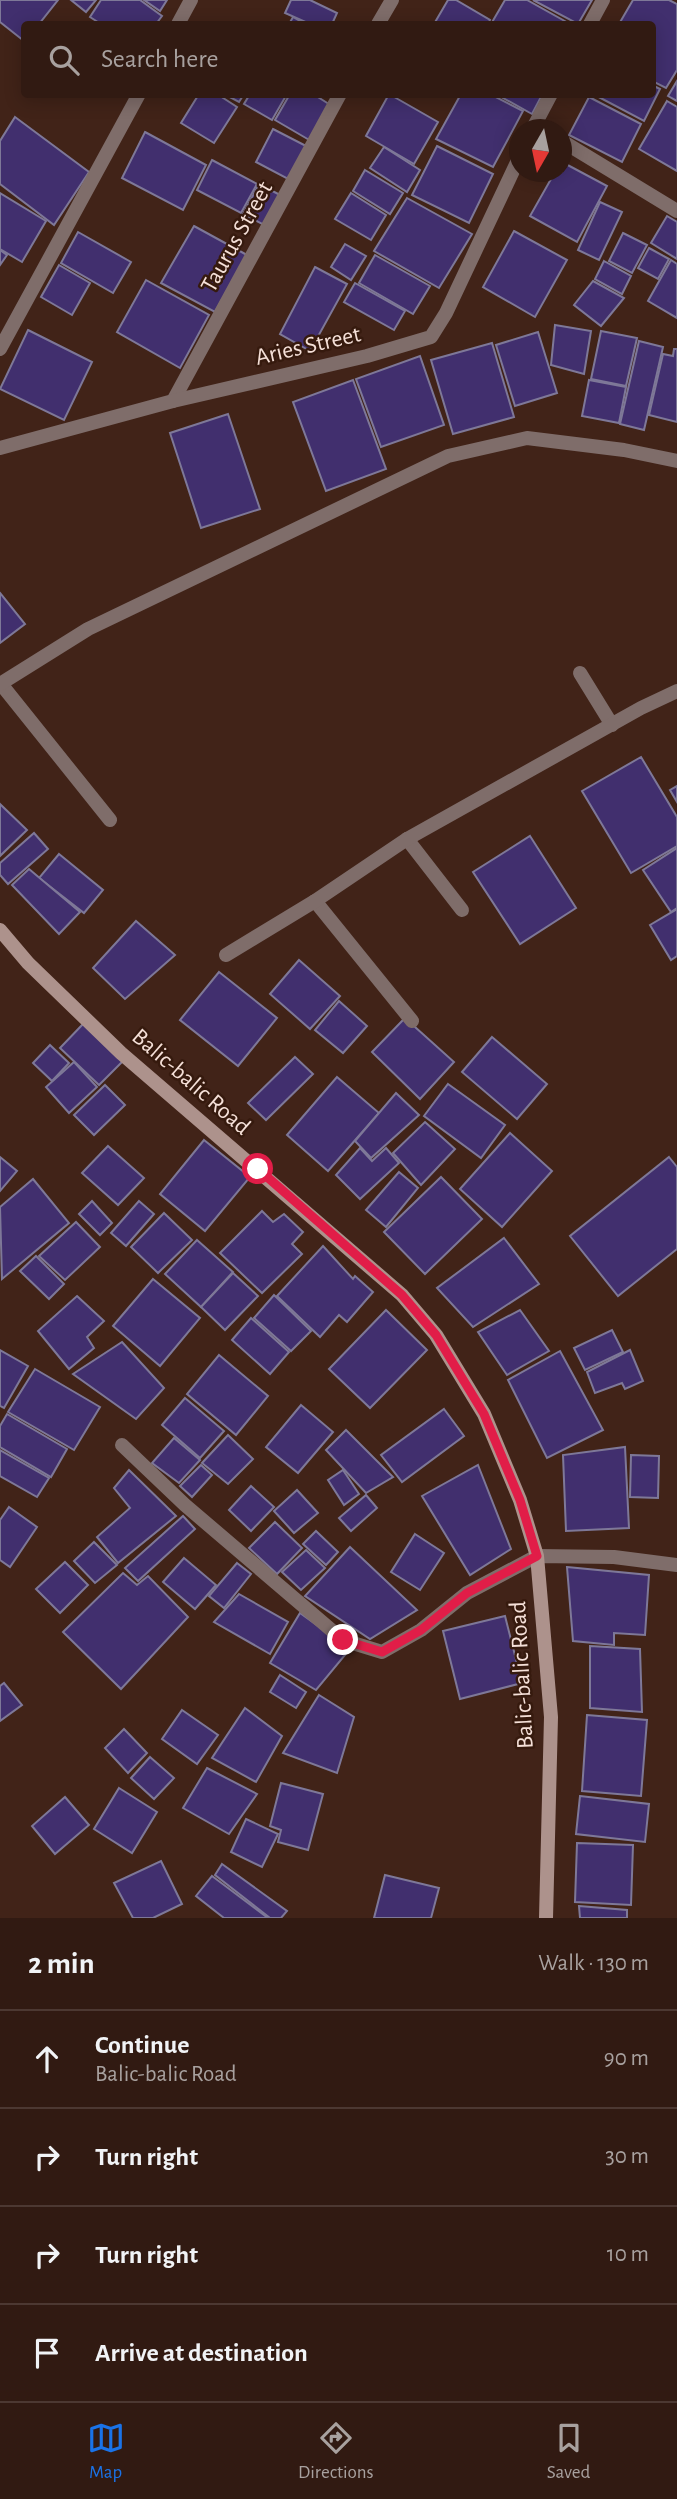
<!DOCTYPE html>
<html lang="en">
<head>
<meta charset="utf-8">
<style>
  :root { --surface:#311a12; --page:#39231b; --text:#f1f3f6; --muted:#a8a19f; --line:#4c3832; --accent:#1a73e8 }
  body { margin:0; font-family:"Alegreya Sans",sans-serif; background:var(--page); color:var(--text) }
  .compass { position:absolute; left:509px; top:119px; width:63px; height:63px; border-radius:50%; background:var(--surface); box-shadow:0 4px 18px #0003; rotate:189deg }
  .stop { position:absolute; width:21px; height:21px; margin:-16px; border:5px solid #e11d48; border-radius:50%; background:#fff }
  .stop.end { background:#e11d48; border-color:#fff; box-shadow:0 2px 7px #0008 }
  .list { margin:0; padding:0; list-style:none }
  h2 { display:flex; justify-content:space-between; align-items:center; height:91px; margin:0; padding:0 28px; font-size:30px }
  h2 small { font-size:23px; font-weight:400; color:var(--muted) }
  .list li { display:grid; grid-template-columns:46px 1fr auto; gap:21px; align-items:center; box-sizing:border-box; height:98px; padding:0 28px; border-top:2px solid var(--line) }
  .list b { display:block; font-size:26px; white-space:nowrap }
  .list p { margin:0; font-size:23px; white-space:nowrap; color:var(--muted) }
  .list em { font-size:23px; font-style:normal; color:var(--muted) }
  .icon { flex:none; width:38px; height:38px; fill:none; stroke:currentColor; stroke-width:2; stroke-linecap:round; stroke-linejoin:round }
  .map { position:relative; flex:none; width:677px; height:1918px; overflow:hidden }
  .search { position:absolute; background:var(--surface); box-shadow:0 4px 18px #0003; left:21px; right:21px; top:21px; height:77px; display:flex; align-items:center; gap:18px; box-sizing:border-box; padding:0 24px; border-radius:7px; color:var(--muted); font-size:26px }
  .sheet { height:483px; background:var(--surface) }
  nav { display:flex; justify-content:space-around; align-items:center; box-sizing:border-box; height:98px; border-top:2px solid var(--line); background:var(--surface); font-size:19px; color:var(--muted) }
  nav a { display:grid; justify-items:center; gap:4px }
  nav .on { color:var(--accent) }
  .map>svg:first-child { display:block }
  .building { fill:#412f6e; stroke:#7e7898; stroke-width:2 }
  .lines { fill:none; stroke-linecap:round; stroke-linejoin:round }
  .service { stroke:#7f6d6a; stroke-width:14 }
  .minor { stroke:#7f6d6a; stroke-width:14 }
  .secondary { stroke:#ad928c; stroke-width:14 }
  .route { stroke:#e11d48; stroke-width:9 }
  .labels { text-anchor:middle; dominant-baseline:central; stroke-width:5; stroke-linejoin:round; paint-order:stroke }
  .street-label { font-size:24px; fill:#f5e0d8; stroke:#361a0e }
</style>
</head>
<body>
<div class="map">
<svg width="677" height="1918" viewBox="0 0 677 1918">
  <rect width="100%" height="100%" fill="#412318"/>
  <g class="building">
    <path d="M0,0H58L39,24H24V41L0,22Z"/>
    <path d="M71,0H96L86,12Z"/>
    <path d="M101,0H140L162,16L156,24H101L90,17Z"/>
    <path d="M144,0H167L160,11Z"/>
    <path d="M291,0H310L337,13L332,24H310L285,13Z"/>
    <path d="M448,0H456L490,20L488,24H434Z"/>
    <path d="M505,0H527L570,24H491Z"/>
    <path d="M533,0H592L578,24Z"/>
    <path d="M633,0H669L677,4V70L666,88L652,81V24H619Z"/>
    <path d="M293,17L305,24H289Z"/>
    <path d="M677,81V101L668,96Z"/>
    <path d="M652,85L660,89L644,121L593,94H652Z"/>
    <path d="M199,94H217L237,107L214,143L181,123Z"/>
    <path d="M224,94H244L239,102Z"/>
    <path d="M250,94H287L272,120L244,104Z"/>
    <path d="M290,94H313L332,106L311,141L275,120Z"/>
    <path d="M389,94L438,122L414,164L366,136Z"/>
    <path d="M461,94H490L523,111L493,167L436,139Z"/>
    <path d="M496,94H542V95L532,114Z"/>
    <path d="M589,97L641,124L622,162L569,135Z"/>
    <path d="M667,101L677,107V171L639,149Z"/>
    <path d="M15,117L89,172L54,225L0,184V141Z"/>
    <path d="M273,129L308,147L290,180L256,162Z"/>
    <path d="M145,132L206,165L183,210L122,178Z"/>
    <path d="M437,146L493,174L469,223L412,195Z"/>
    <path d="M384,147L420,170L407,192L370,168Z"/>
    <path d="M212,160L257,184L241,213L197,190Z"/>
    <path d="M562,162L607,186L577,242L530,216L555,172H562Z"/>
    <path d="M365,170L403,193L390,214L353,191Z"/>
    <path d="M259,184L282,196L266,226L243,214Z"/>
    <path d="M0,193L46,221L22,262L0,249Z"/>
    <path d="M351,193L386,215L371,240L335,219Z"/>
    <path d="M407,198L472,234L439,288L374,251Z"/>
    <path d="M600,202L622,212L599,260L578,250Z"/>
    <path d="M667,216L677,222V259L651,243Z"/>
    <path d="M194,226L247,255L215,312L161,283Z"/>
    <path d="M514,231L567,260L535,317L483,287Z"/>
    <path d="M78,232L131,262L113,293L61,263Z"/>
    <path d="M623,233L647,245L632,273L609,261Z"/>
    <path d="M345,244L366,256L351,280L331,267Z"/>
    <path d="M649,248L669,259L658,279L638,268Z"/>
    <path d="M0,250L7,255L0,265Z"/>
    <path d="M375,255L430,286L413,314L359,283Z"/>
    <path d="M671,260L677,264V318L648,301Z"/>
    <path d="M604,261L631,276L622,294L595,279Z"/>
    <path d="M59,265L90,283L72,315L41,297Z"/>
    <path d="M315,267L347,284L310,351L280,334Z"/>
    <path d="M146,280L209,315L180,368L117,332Z"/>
    <path d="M593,281L624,298L601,326L574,305Z"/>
    <path d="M355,283L405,311L394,330L344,302Z"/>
    <path d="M555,325L591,331L584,374L551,365Z"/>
    <path d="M28,330L92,362L64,420L0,389Z"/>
    <path d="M601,331L637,338L626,386L591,379Z"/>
    <path d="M538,332L557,393L515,406L496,345Z"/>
    <path d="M639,341L663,347L644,430L620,424Z"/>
    <path d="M492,343L514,417L453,434L431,360Z"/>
    <path d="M674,349H677V422L649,415L663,354L673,356Z"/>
    <path d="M420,356L444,425L381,447L356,379Z"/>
    <path d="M353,380L386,469L326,491L293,402Z"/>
    <path d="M589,380L626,387L619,423L582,416Z"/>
    <path d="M228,414L260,509L201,528L170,433Z"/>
    <path d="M0,593L25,624L0,643Z"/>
    <path d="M641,757L677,817V846L631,873L582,791Z"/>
    <path d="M677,786V802L670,790Z"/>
    <path d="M0,804L27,830L0,856Z"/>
    <path d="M34,833L48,849L8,884L0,875V863Z"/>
    <path d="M530,836L576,908L520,944L473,872Z"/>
    <path d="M677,848V908L671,912L643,870Z"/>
    <path d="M59,854L103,890L84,913L39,878Z"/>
    <path d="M29,869L80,912L59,934L12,885Z"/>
    <path d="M677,909V956L671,960L650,925Z"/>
    <path d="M136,921L175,955L125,999L93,968Z"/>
    <path d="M299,960L340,996L310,1029L270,994Z"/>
    <path d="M219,972L277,1018L238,1066L180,1020Z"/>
    <path d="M339,1001L367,1026L343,1053L315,1030Z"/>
    <path d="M405,1018L454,1062L420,1099L372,1052Z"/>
    <path d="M84,1023L124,1060L99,1085L60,1048Z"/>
    <path d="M492,1037L547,1084L517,1119L462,1072Z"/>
    <path d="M50,1045L69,1063L52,1081L33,1063Z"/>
    <path d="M295,1057L313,1074L266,1120L248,1103Z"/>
    <path d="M74,1062L97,1087L69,1113L46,1087Z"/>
    <path d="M337,1077L379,1113L328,1171L287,1135Z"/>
    <path d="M448,1084L505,1125L481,1158L424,1116Z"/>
    <path d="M105,1085L125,1105L94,1135L74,1115Z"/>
    <path d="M396,1093L419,1115L371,1158L355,1141Z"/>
    <path d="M425,1122L455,1149L421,1185L393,1153Z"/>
    <path d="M510,1133L552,1171L502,1227L460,1189Z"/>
    <path d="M204,1140L250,1177L205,1231L160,1194Z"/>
    <path d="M108,1146L144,1178L118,1205L82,1173Z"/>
    <path d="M360,1148L372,1161L386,1148L399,1163L360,1199L336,1175Z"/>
    <path d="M0,1157L17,1171L0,1191Z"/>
    <path d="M669,1157L677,1167V1249L618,1296L570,1236Z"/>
    <path d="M399,1172L418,1188L386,1227L366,1210Z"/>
    <path d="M441,1177L482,1219L425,1274L384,1232Z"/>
    <path d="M33,1179L69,1223L2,1279L0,1207Z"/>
    <path d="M92,1201L112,1223L100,1235L79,1214Z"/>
    <path d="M139,1201L154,1214L126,1246L111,1233Z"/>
    <path d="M262,1211L273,1222L284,1214L303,1232L292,1244L302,1254L262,1293L220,1253Z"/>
    <path d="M164,1213L192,1240L158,1273L131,1247Z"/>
    <path d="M76,1222L100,1247L65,1280L39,1256Z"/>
    <path d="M504,1238L539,1284L473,1327L437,1288Z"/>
    <path d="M197,1240L233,1272L201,1307L165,1274Z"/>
    <path d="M323,1246L353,1279L355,1276L373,1292L347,1322L339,1315L320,1337L277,1296Z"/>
    <path d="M36,1256L64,1284L49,1299L20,1271Z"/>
    <path d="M233,1273L258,1296L225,1330L201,1307Z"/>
    <path d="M153,1279L200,1318L160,1366L113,1326Z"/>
    <path d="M274,1295L311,1331L291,1351L254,1318Z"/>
    <path d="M77,1296L104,1321L87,1337L94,1348L69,1369L38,1331Z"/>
    <path d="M386,1310L427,1350L370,1408L329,1369Z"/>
    <path d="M520,1310L549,1351L507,1375L478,1332Z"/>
    <path d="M251,1318L289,1352L270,1374L232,1340Z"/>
    <path d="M612,1330L623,1352L585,1370L574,1348Z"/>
    <path d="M122,1342L164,1388L136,1419L73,1374Z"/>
    <path d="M0,1350L28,1366L4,1408L0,1406Z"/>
    <path d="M630,1350L643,1381L625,1389L622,1383L595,1393L587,1372Z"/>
    <path d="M560,1351L603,1430L547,1458L508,1380Z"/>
    <path d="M219,1355L268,1396L236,1435L187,1394Z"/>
    <path d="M35,1369L100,1407L74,1450L8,1412Z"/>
    <path d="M185,1398L224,1431L200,1458L162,1425Z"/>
    <path d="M301,1405L333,1432L298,1473L266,1447Z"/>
    <path d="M444,1409L464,1436L402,1482L381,1455Z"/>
    <path d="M7,1414L67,1449L51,1477L0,1447V1426Z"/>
    <path d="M346,1430L393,1477L366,1493L326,1450Z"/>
    <path d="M228,1435L253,1459L228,1484L202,1463Z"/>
    <path d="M174,1438L200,1460L179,1483L152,1463Z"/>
    <path d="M625,1447L629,1528L566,1531L563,1455Z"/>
    <path d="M0,1450L49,1478L37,1497L0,1476Z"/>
    <path d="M631,1455L659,1456L658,1498L630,1497Z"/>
    <path d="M201,1465L212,1475L192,1497L180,1486Z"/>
    <path d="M478,1465L511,1549L470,1575L422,1496Z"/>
    <path d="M129,1470L176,1516L118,1563L97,1537L130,1508L114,1488Z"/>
    <path d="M343,1470L359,1494L344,1505L328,1480Z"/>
    <path d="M251,1486L274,1507L251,1531L229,1510Z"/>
    <path d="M297,1490L318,1513L294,1533L274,1511Z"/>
    <path d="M366,1495L377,1508L351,1531L339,1518Z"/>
    <path d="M9,1507L37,1527L10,1567L0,1560V1520Z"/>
    <path d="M183,1516L195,1529L138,1581L125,1568Z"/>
    <path d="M275,1522L302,1548L277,1574L249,1548Z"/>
    <path d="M316,1531L338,1552L326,1565L303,1544Z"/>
    <path d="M415,1534L444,1553L420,1590L391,1572Z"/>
    <path d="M94,1542L117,1565L95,1583L74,1561Z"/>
    <path d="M350,1547L417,1610L370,1639L305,1596Z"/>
    <path d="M306,1550L325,1568L301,1590L282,1572Z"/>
    <path d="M184,1558L216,1585L195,1609L163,1582Z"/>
    <path d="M65,1562L88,1585L60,1613L36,1589Z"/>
    <path d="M237,1563L251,1574L224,1608L209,1596Z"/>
    <path d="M567,1567L649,1575L645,1635L614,1633V1645L573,1641Z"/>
    <path d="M123,1573L137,1585L148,1576L188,1617L121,1689L63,1632Z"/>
    <path d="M239,1594L288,1622L270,1654L214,1622Z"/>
    <path d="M300,1613L350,1649L316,1690L270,1663Z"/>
    <path d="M505,1616L522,1683L460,1699L443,1631Z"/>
    <path d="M590,1646L640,1649L642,1712L590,1708Z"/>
    <path d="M280,1675L306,1692L296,1708L270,1692Z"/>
    <path d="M4,1683L22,1705L0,1721V1686Z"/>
    <path d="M319,1695L354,1717L337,1773L283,1753Z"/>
    <path d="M245,1708L282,1736L256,1782L212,1758Z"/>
    <path d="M182,1710L218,1735L197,1764L162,1739Z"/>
    <path d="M587,1715L647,1720L641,1796L582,1791Z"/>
    <path d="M124,1729L147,1753L128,1773L105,1748Z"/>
    <path d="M150,1757L174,1778L154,1799L131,1778Z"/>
    <path d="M207,1768L257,1794L229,1834L183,1808Z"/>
    <path d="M281,1783L323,1794L308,1850L278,1842L281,1830L270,1826Z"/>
    <path d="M119,1788L157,1812L132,1853L94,1829Z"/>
    <path d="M580,1796L649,1804L645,1842L576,1834Z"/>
    <path d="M65,1797L89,1825L55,1854L32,1826Z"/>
    <path d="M246,1819L278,1834L262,1867L231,1852Z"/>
    <path d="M577,1843L633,1845L631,1905L575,1902Z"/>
    <path d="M161,1861L182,1904L153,1918H133L114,1883Z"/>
    <path d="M222,1864L287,1911L281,1918H270L215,1875Z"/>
    <path d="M385,1875L439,1888L431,1918H374Z"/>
    <path d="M212,1876L268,1918H224L196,1896Z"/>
    <path d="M579,1906L627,1910V1918H580Z"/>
  </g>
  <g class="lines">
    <g class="service">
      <path d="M580,673L612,725"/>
      <path d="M1,684L110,820"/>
      <path d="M407,839L462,910"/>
      <path d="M315,901L412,1021"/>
    </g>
    <g class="minor">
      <path d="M178,24L191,0"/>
      <path d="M378,24L392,0"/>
      <path d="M590,24L603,0"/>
      <path d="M532,130L551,94"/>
      <path d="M562,141L677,211"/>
      <path d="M0,349L139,94"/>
      <path d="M173,401L340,94"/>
      <path d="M0,448L173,401L367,356L431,337L446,313L520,156"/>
      <path d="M0,684L88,629L448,456L527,438L624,450L677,461"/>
      <path d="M226,955L315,901L407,839L641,708L677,691"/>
      <path d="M122,1445L185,1505L343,1640L382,1652L421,1630L467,1593L537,1556L614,1557L677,1565"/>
    </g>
    <path class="secondary" d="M0,930L28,963L121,1053L402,1295L436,1335L484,1414L520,1500L537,1556L551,1717L546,1918"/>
  </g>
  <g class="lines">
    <path class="route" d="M258,1169L402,1295L436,1335L484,1414L520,1500L537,1556L467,1593L421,1630L382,1652L343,1640"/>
  </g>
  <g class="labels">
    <g class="street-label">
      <text transform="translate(237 237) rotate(-61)">Taurus Street</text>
      <text transform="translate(308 346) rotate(-13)">Aries Street</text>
      <text transform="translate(191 1082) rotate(41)">Balic-balic Road</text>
      <text transform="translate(522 1675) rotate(-93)">Balic-balic Road</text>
    </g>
  </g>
</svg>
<svg class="compass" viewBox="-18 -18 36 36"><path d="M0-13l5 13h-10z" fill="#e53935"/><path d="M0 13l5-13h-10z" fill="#a8a19f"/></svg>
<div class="stop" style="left:258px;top:1169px"></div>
<div class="stop end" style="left:343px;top:1640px"></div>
<div class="search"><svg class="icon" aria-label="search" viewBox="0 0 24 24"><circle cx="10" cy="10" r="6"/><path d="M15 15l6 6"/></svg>Search here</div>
</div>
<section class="sheet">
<h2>2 min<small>Walk · 130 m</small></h2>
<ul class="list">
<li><svg class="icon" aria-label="ahead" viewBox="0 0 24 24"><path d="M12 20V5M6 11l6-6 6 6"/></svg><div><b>Continue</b><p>Balic-balic Road</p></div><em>90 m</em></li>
<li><svg class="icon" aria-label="right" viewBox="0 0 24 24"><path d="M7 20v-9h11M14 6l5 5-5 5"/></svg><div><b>Turn right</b></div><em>30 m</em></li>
<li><svg class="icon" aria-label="right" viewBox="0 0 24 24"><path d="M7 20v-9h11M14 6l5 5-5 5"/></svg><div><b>Turn right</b></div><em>10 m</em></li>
<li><svg class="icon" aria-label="arrive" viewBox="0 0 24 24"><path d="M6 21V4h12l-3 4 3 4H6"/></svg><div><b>Arrive at destination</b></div></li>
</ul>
</section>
<nav>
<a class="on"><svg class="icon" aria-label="map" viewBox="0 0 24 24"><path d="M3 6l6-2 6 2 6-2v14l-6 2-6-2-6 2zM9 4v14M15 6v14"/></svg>Map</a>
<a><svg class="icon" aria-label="directions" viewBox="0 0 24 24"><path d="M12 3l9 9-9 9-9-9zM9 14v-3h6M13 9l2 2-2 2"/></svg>Directions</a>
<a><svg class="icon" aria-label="saved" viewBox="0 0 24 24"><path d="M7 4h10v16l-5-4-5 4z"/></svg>Saved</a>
</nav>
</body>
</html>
